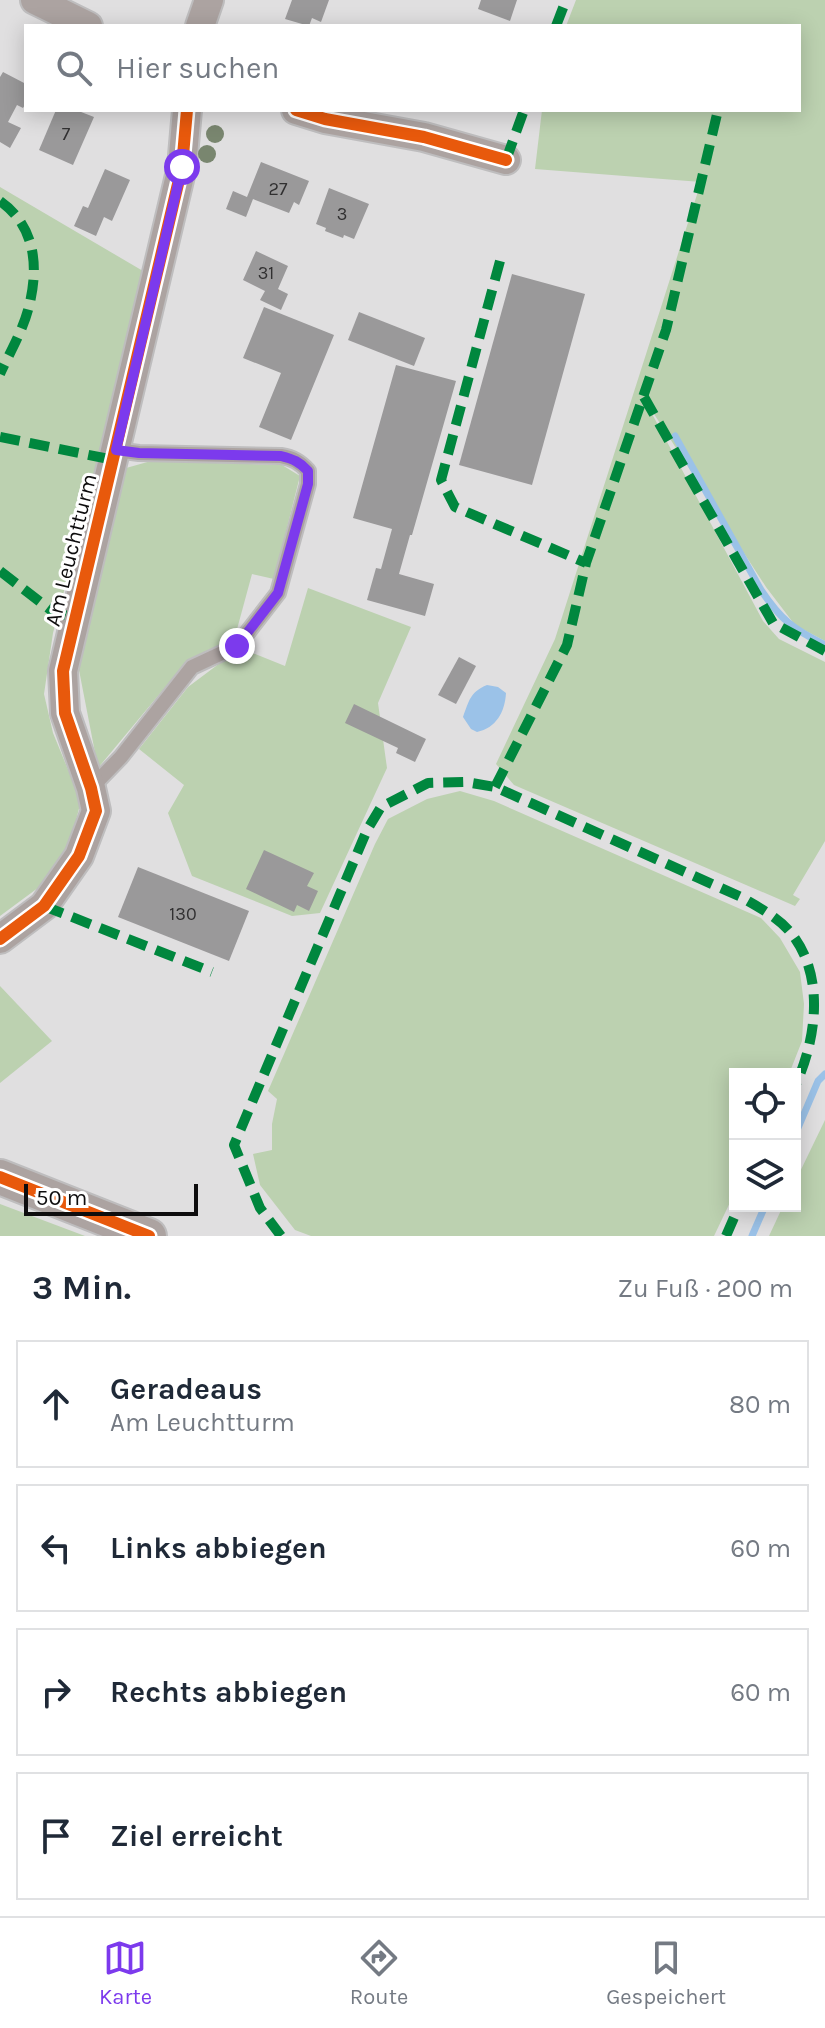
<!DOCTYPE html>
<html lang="de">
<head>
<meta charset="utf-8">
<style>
  :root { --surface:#fff; --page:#f2f2f3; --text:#1f2937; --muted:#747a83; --line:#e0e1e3; --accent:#7c3aed }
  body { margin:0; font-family:Karla,sans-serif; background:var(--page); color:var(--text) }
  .controls { position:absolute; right:24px; bottom:24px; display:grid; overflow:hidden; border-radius:0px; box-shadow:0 4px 20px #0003 }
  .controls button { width:72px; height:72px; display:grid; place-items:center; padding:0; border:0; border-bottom:2px solid var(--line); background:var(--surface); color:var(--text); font:40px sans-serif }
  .scale { position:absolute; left:24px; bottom:20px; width:174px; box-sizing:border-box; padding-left:8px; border:4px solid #0e0d0e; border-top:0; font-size:22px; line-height:28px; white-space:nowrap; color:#0e0d0e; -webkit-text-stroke:6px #fff; paint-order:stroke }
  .stop { position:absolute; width:24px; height:24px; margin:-18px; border:6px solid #7c3aed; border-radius:50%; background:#fff }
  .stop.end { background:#7c3aed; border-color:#fff; box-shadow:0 2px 8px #0008 }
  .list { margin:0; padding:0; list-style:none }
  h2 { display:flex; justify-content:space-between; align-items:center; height:104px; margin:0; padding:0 32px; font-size:34px }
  h2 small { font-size:26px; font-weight:400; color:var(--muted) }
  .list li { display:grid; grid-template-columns:52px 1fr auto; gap:24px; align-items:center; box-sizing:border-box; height:128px; margin:0 16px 16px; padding:0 16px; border:2px solid var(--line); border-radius:0px }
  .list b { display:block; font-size:30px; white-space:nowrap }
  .list p { margin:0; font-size:26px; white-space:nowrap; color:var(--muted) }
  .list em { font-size:26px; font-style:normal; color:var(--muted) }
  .icon { flex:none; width:44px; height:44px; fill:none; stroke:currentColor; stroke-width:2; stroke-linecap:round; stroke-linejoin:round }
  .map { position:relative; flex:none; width:825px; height:1236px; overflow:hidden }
  .search { position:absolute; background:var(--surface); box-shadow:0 4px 20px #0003; left:24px; right:24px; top:24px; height:88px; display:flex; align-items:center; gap:20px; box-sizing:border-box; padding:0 28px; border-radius:0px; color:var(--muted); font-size:30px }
  .sheet { height:680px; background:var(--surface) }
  nav { display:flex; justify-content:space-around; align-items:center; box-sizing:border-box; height:112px; border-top:2px solid var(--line); background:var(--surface); font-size:22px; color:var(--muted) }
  nav a { display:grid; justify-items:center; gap:4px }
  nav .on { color:var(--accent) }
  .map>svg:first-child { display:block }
  .green { fill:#bcd1b0 }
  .water { fill:#9bc2e8 }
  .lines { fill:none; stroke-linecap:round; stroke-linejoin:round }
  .stream { stroke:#9bc2e8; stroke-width:7 }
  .building { fill:#9a999a }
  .service-casing { stroke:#bebdbe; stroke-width:18 }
  .minor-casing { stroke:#bebdbe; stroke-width:32 }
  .tertiary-casing { stroke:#bebdbe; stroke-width:38 }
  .service { stroke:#aca3a1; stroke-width:14 }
  .minor { stroke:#aca3a1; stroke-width:28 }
  .tertiary { stroke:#aca3a1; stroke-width:34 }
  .quiet { stroke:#00873e; stroke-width:10; stroke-dasharray:20 10; stroke-linecap:butt }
  .cycleway-casing { stroke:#fff; stroke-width:17 }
  .cycleway { stroke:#e8590c; stroke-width:12 }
  .tree { fill:#79866f }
  .route { stroke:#7c3aed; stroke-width:10 }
  .labels { text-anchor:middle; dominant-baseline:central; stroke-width:6; stroke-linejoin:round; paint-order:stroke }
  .number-label { font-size:18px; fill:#313031 }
  .street-label { font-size:22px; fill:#0e0d0e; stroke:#fff }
</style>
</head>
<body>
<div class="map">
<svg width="825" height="1236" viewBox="0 0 825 1236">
  <rect width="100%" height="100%" fill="#e0dfe0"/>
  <g class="green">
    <path d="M576,0H825V641L795,625L766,587L643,397L763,621L779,639L825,662V841L793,895L800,899L795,906L514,785L496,764L555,639L701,182L535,169L542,110H799V26H566Z"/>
    <path d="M0,187L143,271L124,363L53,633L44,694L53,733L81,801L69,847L50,879L0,916Z"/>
    <path d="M151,461L282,465L300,476L274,579L252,574L233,644L187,661L98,768L79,670V637L119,470Z"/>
    <path d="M308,588L411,627L378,703L387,768L320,913L292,916L192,876L168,813L184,785L139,749L188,687L240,648L285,666Z"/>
    <path d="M460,791L494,801L761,918L780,938L800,972L804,1004L802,1041L789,1074H735V1192L714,1236H311L295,1230L260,1185L253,1154L272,1150V1124L277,1099L268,1091L375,844L388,819L427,799Z"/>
    <path d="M0,986L52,1041L0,1083Z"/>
    <path d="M825,1120V1236H769L783,1206H795V1182Z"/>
    <path d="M0,1204L85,1236H0Z"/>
  </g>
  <path class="water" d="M487,685L498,687L506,693C505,712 496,728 477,732L471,729L463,717C469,701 470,692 487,685Z"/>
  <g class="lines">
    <g class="stream">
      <path d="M675,436L761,590C781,620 793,629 825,645"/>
      <path d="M795,1135L818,1081L825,1074"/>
      <path d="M752,1236L765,1206"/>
    </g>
  </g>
  <g class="building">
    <path d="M292,0H329L321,22L312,18L309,26L285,19Z"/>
    <path d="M481,0H517L510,21L478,9Z"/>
    <path d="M3,72L26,84V103L23,108L17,105L8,122L21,128L10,148L0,142V77Z"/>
    <path d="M56,110H76L94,117L73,165L39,150Z"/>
    <path d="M261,162L309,181L299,205L294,202L289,213L253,199L246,217L226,209L233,191L247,197Z"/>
    <path d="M105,169L130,180L112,221L104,217L96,236L74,226L83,206L88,208Z"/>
    <path d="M329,188L369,204L354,239L344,235L343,238L325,231L326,228L316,224Z"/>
    <path d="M256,251L288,266L278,289L288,294L281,310L260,300L265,291L243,280Z"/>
    <path d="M512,274L585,294L532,485L459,465Z"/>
    <path d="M264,307L334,335L291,440L259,427L281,373L243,358Z"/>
    <path d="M359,312L425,338L414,366L348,340Z"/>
    <path d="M396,365L456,381L412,535H410L399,574L434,584L425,616L367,600L376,568L381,569L392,529L353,518Z"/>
    <path d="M459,657L476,666L456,704L438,695Z"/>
    <path d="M354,704L426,739L415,762L396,753L398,748L345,723Z"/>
    <path d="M264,850L314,873L307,886L318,891L309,911L297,905L294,912L246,889Z"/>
    <path d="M138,867L249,911L229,961L118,917Z"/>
  </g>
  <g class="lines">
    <defs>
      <path id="service" d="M91,788L121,757L192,667L237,646L278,593L308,484V471C300,462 293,458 281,456L139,453L116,450"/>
      <g id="minor">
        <path d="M35,0L88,26"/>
        <path d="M200,26L209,0"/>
        <path d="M296,110L325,119L424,137L506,160"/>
        <path d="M0,939L44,906L79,856L96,811L91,788L65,713L63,671L182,167L187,110"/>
      </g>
      <path id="tertiary" d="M0,1177L149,1236"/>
    </defs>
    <use href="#service" class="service-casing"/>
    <use href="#minor" class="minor-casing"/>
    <use href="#tertiary" class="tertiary-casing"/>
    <use href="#service" class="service"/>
    <use href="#minor" class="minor"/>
    <use href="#tertiary" class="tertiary"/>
    <g class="quiet">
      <path d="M556,26L566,0"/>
      <path d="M506,160L524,110"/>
      <path d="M0,201C37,227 39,270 28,310C22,332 9,354 0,374"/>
      <path d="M500,261L441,480L455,507L586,563"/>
      <path d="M644,397L773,623L825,651"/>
      <path d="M0,437L114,460"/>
      <path d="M0,571L52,611L76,619"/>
      <path d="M495,787L567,645L586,563L666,330L718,110"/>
      <path d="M44,906L212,972"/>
      <path d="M281,1236L260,1208L234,1145L367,830L381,807L428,783L466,782L495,787L741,897C758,907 778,917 791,933C825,975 817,1039 795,1086"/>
      <path d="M726,1236L739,1206"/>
    </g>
    <defs>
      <g id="cycleway">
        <path d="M296,110L325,119L424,137L506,160"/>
        <path d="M0,939L44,906L79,856L96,811L91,788L65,713L63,671L182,167L187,110"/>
        <path d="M0,1177L149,1236"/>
      </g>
    </defs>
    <use href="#cycleway" class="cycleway-casing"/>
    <use href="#cycleway" class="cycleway"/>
  </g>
  <g class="tree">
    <circle cx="215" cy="134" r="9"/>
    <circle cx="207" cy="154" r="9"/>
  </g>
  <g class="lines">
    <path class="route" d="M182,167L116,450L139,453L281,456C293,459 300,462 308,471V484L278,593L237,646"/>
  </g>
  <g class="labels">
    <g class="number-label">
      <text x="66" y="134">7</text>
      <text x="278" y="189">27</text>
      <text x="342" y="214">3</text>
      <text x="266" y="273">31</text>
      <text x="183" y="914">130</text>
    </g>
    <g class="street-label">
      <text transform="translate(71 550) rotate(-76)">Am Leuchtturm</text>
    </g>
  </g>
</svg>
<div class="controls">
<button><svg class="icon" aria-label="locate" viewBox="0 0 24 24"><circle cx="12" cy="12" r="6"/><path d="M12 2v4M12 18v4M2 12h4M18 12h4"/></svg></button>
<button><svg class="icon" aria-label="layers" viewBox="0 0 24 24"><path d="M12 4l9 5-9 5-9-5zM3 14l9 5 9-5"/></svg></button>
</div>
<div class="scale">50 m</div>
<div class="stop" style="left:182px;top:167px"></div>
<div class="stop end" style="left:237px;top:646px"></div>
<div class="search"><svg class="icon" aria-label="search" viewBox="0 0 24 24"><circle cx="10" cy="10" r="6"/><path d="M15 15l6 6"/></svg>Hier suchen</div>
</div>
<section class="sheet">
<h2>3 Min.<small>Zu Fuß · 200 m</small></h2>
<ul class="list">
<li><svg class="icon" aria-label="ahead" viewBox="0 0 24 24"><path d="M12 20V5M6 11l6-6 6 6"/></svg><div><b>Geradeaus</b><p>Am Leuchtturm</p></div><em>80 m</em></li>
<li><svg class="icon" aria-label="left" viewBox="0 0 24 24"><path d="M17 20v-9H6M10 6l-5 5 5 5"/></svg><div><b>Links abbiegen</b></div><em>60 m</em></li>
<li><svg class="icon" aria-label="right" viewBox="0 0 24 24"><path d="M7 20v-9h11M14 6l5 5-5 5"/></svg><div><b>Rechts abbiegen</b></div><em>60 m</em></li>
<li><svg class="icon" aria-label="arrive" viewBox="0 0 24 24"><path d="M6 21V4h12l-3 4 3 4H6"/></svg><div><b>Ziel erreicht</b></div></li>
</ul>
</section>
<nav>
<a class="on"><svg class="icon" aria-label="map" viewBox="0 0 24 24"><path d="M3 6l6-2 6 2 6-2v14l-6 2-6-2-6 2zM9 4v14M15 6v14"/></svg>Karte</a>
<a><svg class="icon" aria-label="directions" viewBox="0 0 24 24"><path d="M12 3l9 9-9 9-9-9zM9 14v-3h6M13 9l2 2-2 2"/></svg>Route</a>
<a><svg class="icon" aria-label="saved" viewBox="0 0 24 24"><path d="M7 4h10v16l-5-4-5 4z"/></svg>Gespeichert</a>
</nav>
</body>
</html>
